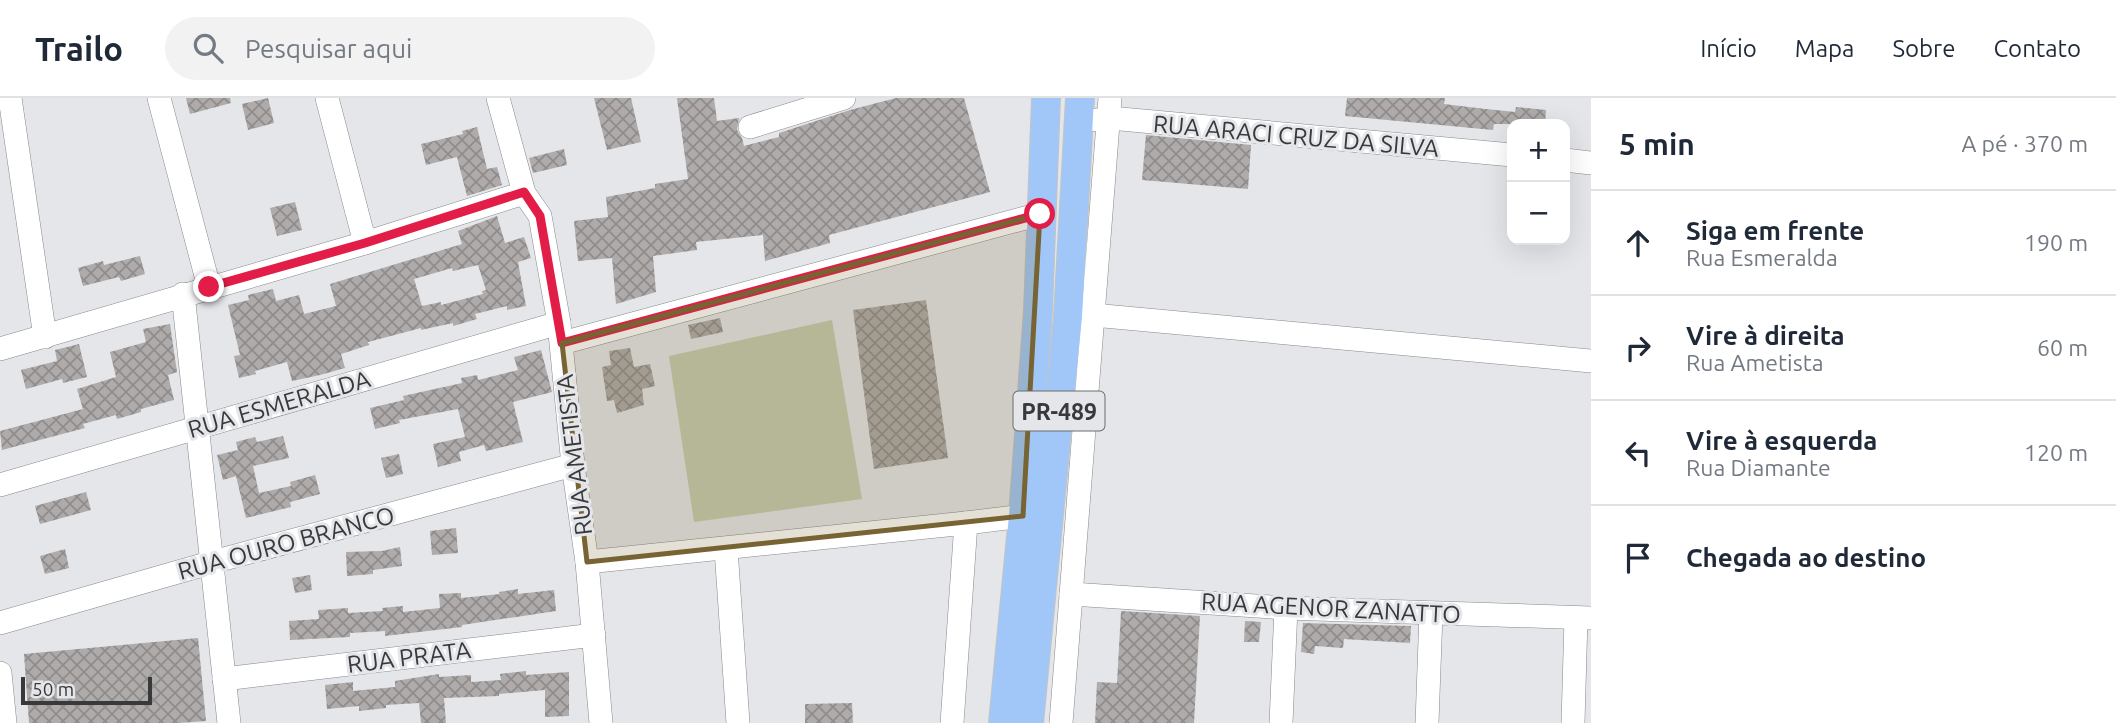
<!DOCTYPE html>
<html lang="pt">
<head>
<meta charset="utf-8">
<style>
  :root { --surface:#fff; --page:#f2f2f3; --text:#1f2937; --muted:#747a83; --line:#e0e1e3 }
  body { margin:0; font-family:Ubuntu,sans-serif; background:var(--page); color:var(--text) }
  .controls { position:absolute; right:21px; top:21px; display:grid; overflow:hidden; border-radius:14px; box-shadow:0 7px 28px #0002 }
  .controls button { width:63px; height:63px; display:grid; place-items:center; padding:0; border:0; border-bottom:2px solid var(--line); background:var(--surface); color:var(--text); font:35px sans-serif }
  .scale { position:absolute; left:21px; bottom:18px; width:131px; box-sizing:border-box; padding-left:7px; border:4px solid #38393a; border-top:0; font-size:19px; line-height:24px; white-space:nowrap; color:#38393a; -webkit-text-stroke:5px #e5e6ea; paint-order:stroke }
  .stop { position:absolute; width:21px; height:21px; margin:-16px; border:5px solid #e11d48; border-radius:50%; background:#fff }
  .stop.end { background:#e11d48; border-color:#fff; box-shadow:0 2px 7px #0008 }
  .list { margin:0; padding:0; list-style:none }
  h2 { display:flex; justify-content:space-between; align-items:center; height:91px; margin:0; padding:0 28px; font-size:30px }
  h2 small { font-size:23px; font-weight:400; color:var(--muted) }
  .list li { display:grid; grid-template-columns:46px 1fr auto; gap:21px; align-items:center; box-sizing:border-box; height:105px; padding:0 28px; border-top:2px solid var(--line) }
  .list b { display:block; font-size:26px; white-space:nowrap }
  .list p { margin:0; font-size:23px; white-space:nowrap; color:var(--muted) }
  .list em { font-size:23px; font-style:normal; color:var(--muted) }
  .icon { flex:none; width:38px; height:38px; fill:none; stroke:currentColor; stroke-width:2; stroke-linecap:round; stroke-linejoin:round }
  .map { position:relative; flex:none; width:1591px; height:625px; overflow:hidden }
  header { display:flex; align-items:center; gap:42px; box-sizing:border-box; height:98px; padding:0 35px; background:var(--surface); border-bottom:2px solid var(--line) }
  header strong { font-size:33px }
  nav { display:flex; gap:38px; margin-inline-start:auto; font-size:24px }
  .search { width:490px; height:63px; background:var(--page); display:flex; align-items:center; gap:18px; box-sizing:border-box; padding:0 24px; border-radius:38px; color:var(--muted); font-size:26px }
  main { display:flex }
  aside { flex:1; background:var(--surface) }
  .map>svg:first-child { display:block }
  .garden { fill:#c5ccb1 }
  .building { fill:url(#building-cross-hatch); fill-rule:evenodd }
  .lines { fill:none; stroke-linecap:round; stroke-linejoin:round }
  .minor-casing { stroke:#86888b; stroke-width:24 }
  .major-casing { stroke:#c3c4c4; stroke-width:30 }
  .minor { stroke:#fff; stroke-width:23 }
  .major { stroke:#a1c7f8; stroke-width:28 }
  .route { stroke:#e11d48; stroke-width:9 }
  .marked { fill:#786332; fill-opacity:0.2; stroke:#786332; stroke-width:5; stroke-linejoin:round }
  .labels { text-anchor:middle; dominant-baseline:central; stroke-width:6; stroke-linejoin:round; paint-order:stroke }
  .shield { fill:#e5e6ea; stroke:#6c6d6f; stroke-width:2 }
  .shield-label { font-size:23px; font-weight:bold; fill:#38393a }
  .street-label { font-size:24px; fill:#38393a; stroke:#e5e6ea }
</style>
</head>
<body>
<header>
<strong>Trailo</strong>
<div class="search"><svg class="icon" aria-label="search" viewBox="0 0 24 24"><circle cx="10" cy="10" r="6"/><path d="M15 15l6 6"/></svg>Pesquisar aqui</div>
<nav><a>Início</a><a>Mapa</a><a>Sobre</a><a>Contato</a></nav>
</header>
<main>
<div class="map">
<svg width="1591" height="625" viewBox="0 0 1591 625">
  <defs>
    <pattern id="building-cross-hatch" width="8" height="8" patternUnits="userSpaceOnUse" patternTransform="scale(1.75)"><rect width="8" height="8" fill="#afabaa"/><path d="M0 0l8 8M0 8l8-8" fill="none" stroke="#8f8c8b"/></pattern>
  </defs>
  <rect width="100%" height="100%" fill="#e5e6ea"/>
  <path class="garden" d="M832,222L862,401L694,424L669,258Z"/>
  <g class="building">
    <path d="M186,0H230L231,5L190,16Z"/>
    <path d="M268,0L274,25L248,32L242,6Z"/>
    <path d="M594,0H631L641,44L607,52Z"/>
    <path d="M677,0H714L717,23L739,20L737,32L742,40L744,48L779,39V35L850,12L896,0H964L990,94L829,137L830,145L765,163L763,137L696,144L697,152L653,158L656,194L616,206L612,160L578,163L574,123L608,119L606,99L655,90V86L688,81Z"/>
    <path d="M1347,0H1445L1444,6L1486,11L1515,14L1516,9L1546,12L1545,26H1494L1493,32L1345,18Z"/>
    <path d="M477,29L487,71L497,69L502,87L467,98L457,59L426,67L421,46L463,36L462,33Z"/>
    <path d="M1146,37L1251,47L1248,91L1142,82Z"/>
    <path d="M564,51L567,67L533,75L529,60Z"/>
    <path d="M295,104L302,132L277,138L270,110Z"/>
    <path d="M497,118L505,145L524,139L531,160L518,164L526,208L507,212V208L475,216L477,221L453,228V225L421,232V230L368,244L369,247L341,256L345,270L320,277L292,283L287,264L255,273L256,276L239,280L234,258L240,257L228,207L249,202L248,197L273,191L276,203L299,197L304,216L336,208L330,186L462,146L458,133ZM478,167L486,192L482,193L483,196L441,207V204L422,208L414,181L452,170L453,173Z"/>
    <path d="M140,158L145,176L121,183L119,179L83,188L78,170L103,163L104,167Z"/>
    <path d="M926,202L948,360L874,371L853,212Z"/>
    <path d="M720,220L723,234L691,241L688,227Z"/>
    <path d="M170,226L177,274L168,277L174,302L141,311V314L117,321L116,317L83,326L85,330L2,352L0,333L83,311L77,291L116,279L110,254L146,244L143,231Z"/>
    <path d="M79,246L87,279L63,285L62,281L26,291L21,272L57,263L55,252Z"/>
    <path d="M630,250L634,269L650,266L655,288L642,291L644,307L617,315L614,302L607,303L602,269L611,267L609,253Z"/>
    <path d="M541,252L552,294L513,304L523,344L486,353L484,347L459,354L461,363L438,369L433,346L465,339L458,311L399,322L400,325L375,331L370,310L404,302L403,298L462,285L461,280L477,277L478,282L518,272L514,259Z"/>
    <path d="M283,338L289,360L253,368L259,395L291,388L290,384L315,377L320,396L290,404L291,409L246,420L236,378L223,382L217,357L238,352L236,344L255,339L257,344Z"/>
    <path d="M399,356L403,376L386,380L381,360Z"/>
    <path d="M86,394L91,412L40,426L35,408Z"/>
    <path d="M456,430L458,455L432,457L430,433Z"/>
    <path d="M400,449L402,468L373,472V476L347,478L346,454L382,453Z"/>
    <path d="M65,451L69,470L45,476L40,458Z"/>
    <path d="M310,477L312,492L295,495L292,480Z"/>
    <path d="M518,491V496L554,492L556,513L462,527V529L385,538V533L350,535V539L290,542L289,523L319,521L318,512L348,510V515L383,513L382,510L403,508V514L440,510L439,496L461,495V500L500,496L499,494Z"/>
    <path d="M1121,513L1200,518L1194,625H1095L1097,584L1117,585Z"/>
    <path d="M1245,523L1261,524L1259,544H1244Z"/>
    <path d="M1303,525L1411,528L1410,545L1344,541L1343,550L1315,548L1314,556L1301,554Z"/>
    <path d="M198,540L206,623L179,625H29L24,556Z"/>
    <path d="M526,573V577L569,574V618L545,619V592L499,596V598L444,600L446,625H421L419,605L386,607V610L359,613V608L327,611L325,587L353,584V593L395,589V583L439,576V579L471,577V584L501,582L500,576Z"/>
    <path d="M852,605L853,625H805V606Z"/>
  </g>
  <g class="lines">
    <defs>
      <g id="minor">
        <path d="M10,0L45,239"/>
        <path d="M159,0L209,189"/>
        <path d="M327,0L365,145"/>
        <path d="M498,0L524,95L540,118L559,225L573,367L587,464L601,625"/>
        <path d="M1097,22L1110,20L1512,57"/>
        <path d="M750,29L844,0"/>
        <path d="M1565,62L1591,65"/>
        <path d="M183,196L229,625"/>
        <path d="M1093,217L1591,263"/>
        <path d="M562,245L1040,116"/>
        <path d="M0,251L365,145L524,95"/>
        <path d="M0,387L559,225"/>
        <path d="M726,451L738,625"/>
        <path d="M587,464L966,425"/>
        <path d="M1071,496L1286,510L1591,520"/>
        <path d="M0,525L213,464L573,367"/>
        <path d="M0,575L5,625"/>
        <path d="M224,581L594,537"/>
        <path d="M952,625L966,425L1023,418"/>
        <path d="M1061,625L1110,0"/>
        <path d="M1281,625L1286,510"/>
        <path d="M1427,625L1431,515"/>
        <path d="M1573,625L1576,520"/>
      </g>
      <g id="major">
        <path d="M1003,625L1023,418L1038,213L1046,0"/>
        <path d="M1029,625L1068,218L1080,0"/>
      </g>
    </defs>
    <use href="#minor" class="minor-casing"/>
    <use href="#major" class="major-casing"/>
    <use href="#minor" class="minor"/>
    <use href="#major" class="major"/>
  </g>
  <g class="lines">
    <path class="route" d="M209,189L365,145L524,94L540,118L562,245L1040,116"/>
  </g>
  <path class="marked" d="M1040,116L1023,418L587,464L562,245Z"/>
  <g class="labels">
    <rect class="shield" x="1013.5" y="293.5" width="91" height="39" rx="5"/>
    <g class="shield-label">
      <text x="1059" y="313">PR-489</text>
    </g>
    <g class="street-label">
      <text transform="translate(1296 38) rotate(5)">RUA ARACI CRUZ DA SILVA</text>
      <text transform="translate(279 306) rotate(-16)">RUA ESMERALDA</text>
      <text transform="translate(574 357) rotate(-97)">RUA AMETISTA</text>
      <text transform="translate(286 445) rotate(-15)">RUA OURO BRANCO</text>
      <text transform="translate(1331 510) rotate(3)">RUA AGENOR ZANATTO</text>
      <text transform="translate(409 559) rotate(-7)">RUA PRATA</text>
    </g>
  </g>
</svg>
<div class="controls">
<button>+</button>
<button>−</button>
</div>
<div class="scale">50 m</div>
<div class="stop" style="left:1040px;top:116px"></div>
<div class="stop end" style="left:209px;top:189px"></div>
</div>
<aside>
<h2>5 min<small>A pé · 370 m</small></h2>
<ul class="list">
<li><svg class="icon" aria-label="ahead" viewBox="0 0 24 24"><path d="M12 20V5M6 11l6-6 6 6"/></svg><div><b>Siga em frente</b><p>Rua Esmeralda</p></div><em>190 m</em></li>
<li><svg class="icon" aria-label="right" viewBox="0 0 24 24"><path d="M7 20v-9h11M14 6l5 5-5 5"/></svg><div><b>Vire à direita</b><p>Rua Ametista</p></div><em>60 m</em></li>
<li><svg class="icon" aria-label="left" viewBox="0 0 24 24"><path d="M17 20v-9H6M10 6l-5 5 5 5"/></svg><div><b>Vire à esquerda</b><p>Rua Diamante</p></div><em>120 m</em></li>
<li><svg class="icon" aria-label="arrive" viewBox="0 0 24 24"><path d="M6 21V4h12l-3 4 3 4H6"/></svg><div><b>Chegada ao destino</b></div></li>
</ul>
</aside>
</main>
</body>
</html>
